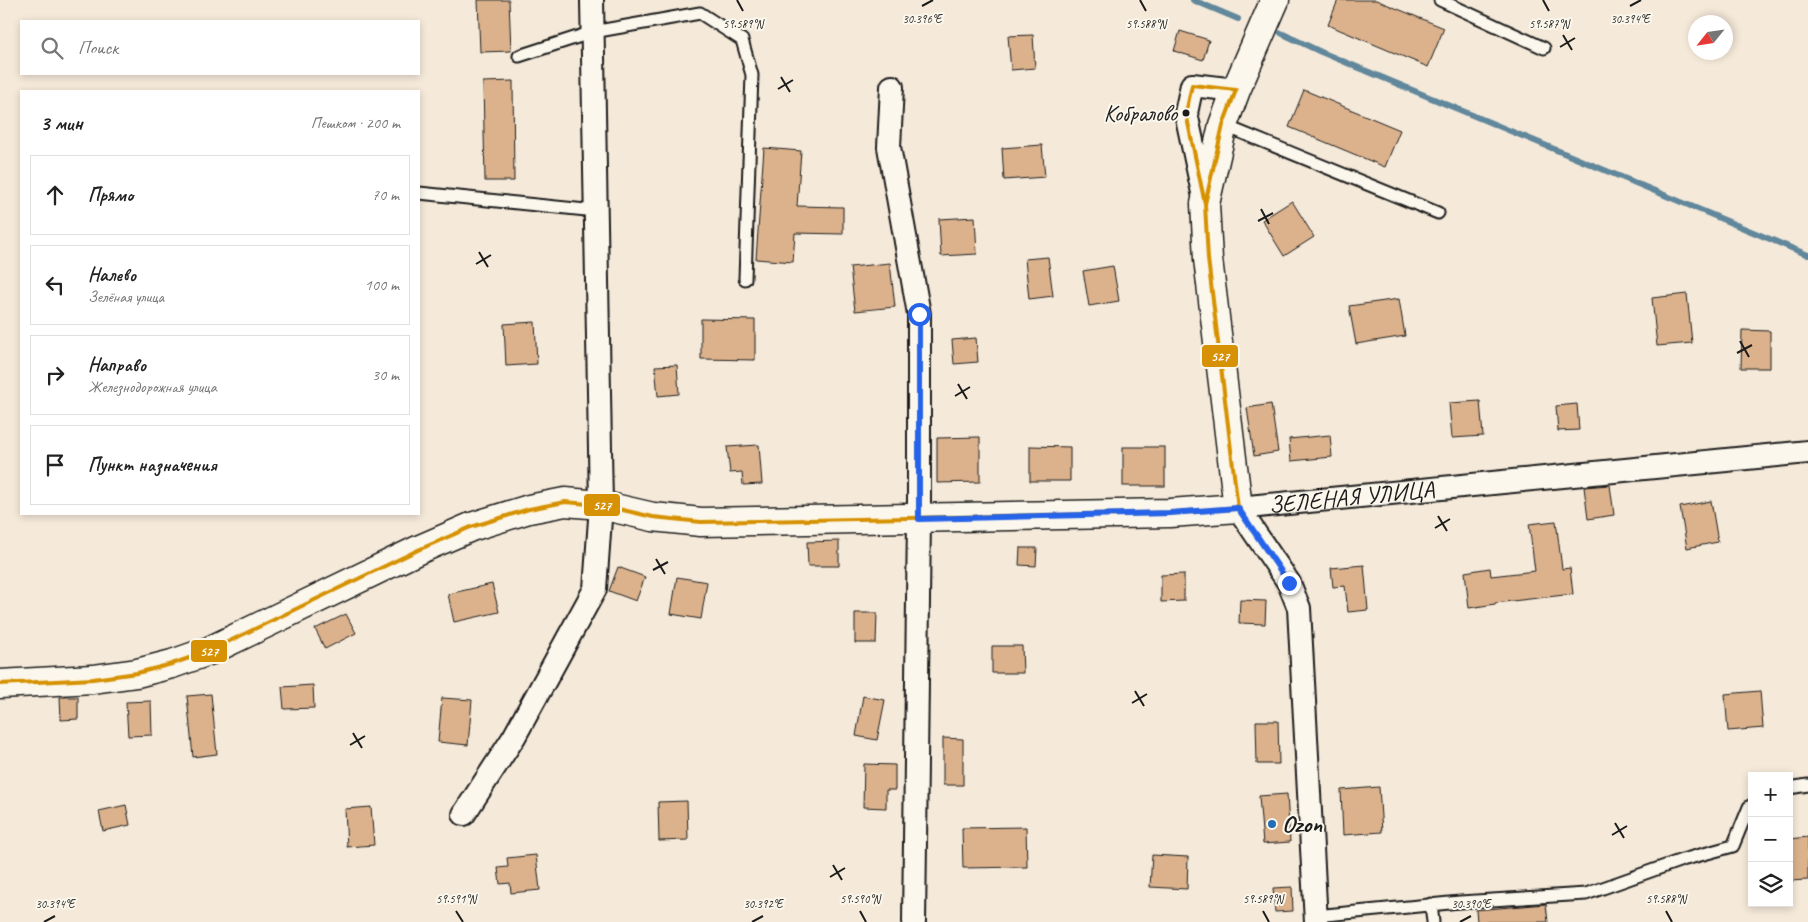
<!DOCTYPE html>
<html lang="ru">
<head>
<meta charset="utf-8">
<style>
  :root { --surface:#fff; --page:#f6f6f6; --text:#222; --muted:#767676; --line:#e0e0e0 }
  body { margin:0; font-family:Caveat,sans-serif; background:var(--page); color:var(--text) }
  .controls { position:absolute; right:15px; bottom:15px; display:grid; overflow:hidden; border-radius:0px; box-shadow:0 2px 8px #0003 }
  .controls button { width:45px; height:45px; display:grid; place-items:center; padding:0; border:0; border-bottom:1px solid var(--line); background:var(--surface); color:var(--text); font:25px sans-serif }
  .compass { position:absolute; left:1688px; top:15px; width:45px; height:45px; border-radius:50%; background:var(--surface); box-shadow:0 2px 8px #0003; rotate:240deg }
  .stop { position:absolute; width:15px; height:15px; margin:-11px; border:4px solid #2563eb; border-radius:50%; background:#fff }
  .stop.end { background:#2563eb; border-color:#fff; box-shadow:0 1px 5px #0008 }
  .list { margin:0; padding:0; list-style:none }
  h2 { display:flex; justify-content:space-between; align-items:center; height:65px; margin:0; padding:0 20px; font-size:21px }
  h2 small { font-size:16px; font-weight:400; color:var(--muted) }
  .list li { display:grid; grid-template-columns:32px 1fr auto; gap:15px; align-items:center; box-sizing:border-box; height:80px; margin:0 10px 10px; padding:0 10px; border:1px solid var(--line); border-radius:0px }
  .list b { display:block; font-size:19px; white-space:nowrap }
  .list p { margin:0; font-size:16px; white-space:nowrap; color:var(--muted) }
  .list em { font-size:16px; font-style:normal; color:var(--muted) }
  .icon { flex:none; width:28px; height:28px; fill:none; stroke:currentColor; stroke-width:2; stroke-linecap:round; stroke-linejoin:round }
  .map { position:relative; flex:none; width:1808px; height:922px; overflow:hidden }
  .search { position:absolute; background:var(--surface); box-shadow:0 2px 8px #0003; left:20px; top:20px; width:400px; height:55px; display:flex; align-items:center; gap:12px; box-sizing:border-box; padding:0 18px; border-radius:0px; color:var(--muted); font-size:19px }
  .panel { position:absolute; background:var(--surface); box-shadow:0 2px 8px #0003; left:20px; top:90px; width:400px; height:425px; border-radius:0px }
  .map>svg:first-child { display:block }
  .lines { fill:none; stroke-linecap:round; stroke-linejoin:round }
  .stream { stroke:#60879b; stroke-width:6 }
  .building { fill:#dbb28c; stroke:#1c1c1c }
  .service-casing { stroke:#1c1c1c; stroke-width:15 }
  .minor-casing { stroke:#1c1c1c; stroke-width:26 }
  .tertiary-casing { stroke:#1c1c1c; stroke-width:31 }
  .service { stroke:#fbf7ec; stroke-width:11 }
  .minor { stroke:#fbf7ec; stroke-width:22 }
  .tertiary { stroke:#fbf7ec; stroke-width:28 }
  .bus-1-casing { stroke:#fbf7ec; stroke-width:8 }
  .bus-1 { stroke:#d69104; stroke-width:4 }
  .route { stroke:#2563eb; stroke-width:6 }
  .ticks { fill:none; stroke:#1c1c1c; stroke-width:2 }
  .bus-dot { fill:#1c1c1c; stroke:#fbf7ec; stroke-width:2 }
  .poi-dot { fill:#1f6fb2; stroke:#fbf7ec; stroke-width:2 }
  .labels { text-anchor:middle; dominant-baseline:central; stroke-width:4; stroke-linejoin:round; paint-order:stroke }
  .bus-label { font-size:23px; fill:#1c1c1c; stroke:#fbf7ec; text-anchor:end }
  .street-label { font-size:24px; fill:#1c1c1c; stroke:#fbf7ec }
  .poi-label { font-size:24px; font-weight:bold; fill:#1c1c1c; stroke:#fbf7ec; text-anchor:start }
  .ticks-label { font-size:12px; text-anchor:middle; fill:#1c1c1c; stroke:#fbf7ec; stroke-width:4; stroke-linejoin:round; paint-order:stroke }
  .line-badge { stroke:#fbf7ec; stroke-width:2 }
  .badge-label { font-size:14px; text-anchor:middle; font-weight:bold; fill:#fff }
</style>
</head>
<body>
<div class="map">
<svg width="1808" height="922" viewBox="0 0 1808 922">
  <rect width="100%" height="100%" fill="#f5e9d9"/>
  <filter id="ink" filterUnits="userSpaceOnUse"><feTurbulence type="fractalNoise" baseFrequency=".02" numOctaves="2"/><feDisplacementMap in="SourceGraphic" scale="10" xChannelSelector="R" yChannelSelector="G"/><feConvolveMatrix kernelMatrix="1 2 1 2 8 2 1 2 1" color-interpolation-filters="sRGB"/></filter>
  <g filter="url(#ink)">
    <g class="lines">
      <g class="stream">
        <path d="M1193,0L1238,19"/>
        <path d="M1281,33L1321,52L1808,255"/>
      </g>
    </g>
    <g class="building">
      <path d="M478,0H509L511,51L480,52Z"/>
      <path d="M1338,0H1376L1444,28L1428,67L1328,25Z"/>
      <path d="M1180,31L1209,40L1203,60L1174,51Z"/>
      <path d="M1033,35L1035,68L1011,70L1008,36Z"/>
      <path d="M513,81L514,181H485L483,82Z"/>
      <path d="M1304,90L1400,130L1385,167L1289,127Z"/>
      <path d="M1042,145L1045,177L1004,180L1002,148Z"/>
      <path d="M764,148L801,151L797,206L843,207V234L795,233L793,262L756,259Z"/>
      <path d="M1292,201L1314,237L1284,256L1262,220Z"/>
      <path d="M975,217L977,254L941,256L939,219Z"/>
      <path d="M1048,257L1053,296L1029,299L1025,259Z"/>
      <path d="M890,263L895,307L855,311L850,267Z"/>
      <path d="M1113,266L1119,301L1089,306L1083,271Z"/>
      <path d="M1687,294L1692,343L1657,346L1652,298Z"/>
      <path d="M1399,299L1405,336L1356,344L1349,306Z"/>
      <path d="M701,319L755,320V360L701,359Z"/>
      <path d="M535,322L537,364L506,366L504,324Z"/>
      <path d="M1742,330L1770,331V368H1741Z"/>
      <path d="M976,338L978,362L954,364L952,340Z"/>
      <path d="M677,365L679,394L658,396L655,366Z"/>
      <path d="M1480,401L1483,436L1452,438L1449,403Z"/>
      <path d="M1271,404L1278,452L1254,456L1247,408Z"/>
      <path d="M1577,404L1579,430L1558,431L1556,406Z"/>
      <path d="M1330,435L1332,457L1291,461L1289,439Z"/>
      <path d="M980,437V482L937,483V438Z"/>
      <path d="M759,445L762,484L743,485L742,472L730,473L727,447Z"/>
      <path d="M1030,446L1070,447V481H1030Z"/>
      <rect x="1123" y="447" width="42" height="39"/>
      <path d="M1610,485L1614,515L1588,519L1584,487Z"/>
      <path d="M1711,501L1718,542L1687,548L1680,507Z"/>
      <path d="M1556,521L1562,569L1570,568L1573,594L1495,603V604L1469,608L1465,572L1490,568L1491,576L1535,571L1529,524Z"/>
      <path d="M839,541V566H808L807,542Z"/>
      <path d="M1020,548H1037L1036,566L1019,565Z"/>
      <path d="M1364,565L1368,610L1348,612L1345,586L1333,587L1331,568Z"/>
      <path d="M618,567L645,577L636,601L609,591Z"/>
      <path d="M1184,574V601L1161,602V575Z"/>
      <path d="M677,577L707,582L701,619L671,614Z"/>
      <path d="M492,584L499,612L454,622L448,594Z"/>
      <path d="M1240,600L1266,601L1265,624L1239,623Z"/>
      <path d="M855,613H877L876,643H855Z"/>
      <path d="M346,614L356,633L325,649L315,629Z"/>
      <path d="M992,646H1022L1023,673H992Z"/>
      <path d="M313,685L314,708L284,709L282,687Z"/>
      <path d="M1760,691L1763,728L1728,731L1725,694Z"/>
      <path d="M211,694L217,754L193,757L187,696Z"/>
      <path d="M863,696L885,700L877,740L856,736Z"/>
      <path d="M60,697H78V719L61,720Z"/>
      <path d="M442,698L472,700L468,745L438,742Z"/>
      <path d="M151,701L152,735L128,736L126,702Z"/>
      <path d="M1256,721H1278L1279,764H1257Z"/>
      <path d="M943,738L963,739V785H943Z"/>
      <path d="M864,764L895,765V790H886V808L863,807Z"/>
      <path d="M1379,787L1382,832L1343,835L1341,790Z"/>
      <path d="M1287,794L1290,842L1263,844L1259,796Z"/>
      <path d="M687,801L688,840L659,841L658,802Z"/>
      <path d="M126,805L130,825L103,831L99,811Z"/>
      <path d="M371,807L374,845L347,847L345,809Z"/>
      <path d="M1026,827L1027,867L963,868L962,828Z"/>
      <path d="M1808,837V880L1789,881V839Z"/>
      <path d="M536,855L540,890L511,893L510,883L500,884L498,868L508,867L507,858Z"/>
      <path d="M1152,855L1188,857L1187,889L1150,887Z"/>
      <path d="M1292,887L1293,911L1275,912L1273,888Z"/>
      <path d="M1546,904L1548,922H1477L1476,910Z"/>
    </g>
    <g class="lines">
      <defs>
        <g id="service">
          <path d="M1440,0L1544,48"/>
          <path d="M519,56L593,32L700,13L742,40L752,75L745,279"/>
          <path d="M1223,125L1438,213"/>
          <path d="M419,193L596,211"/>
          <path d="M1789,788L1808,785"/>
          <path d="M1431,904L1433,922"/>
          <path d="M1315,916L1460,902L1586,894L1682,860L1733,846L1749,807L1752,805"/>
        </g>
        <g id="minor">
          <path d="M892,87L889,147L919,314V519L914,922"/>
          <path d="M1205,202L1186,113L1192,85L1236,90"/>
          <path d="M464,814L514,737L595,589L601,505L592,0"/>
          <path id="s1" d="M1316,922L1299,608L1289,583L1238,508L1808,452"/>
        </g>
        <path id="tertiary" d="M0,684L93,679L137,673L172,664L209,651L418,550L471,527L529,509L565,502L601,505L653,517L701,522L1170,513L1238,508L1208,259L1205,204L1223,125L1236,90L1275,0"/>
      </defs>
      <use href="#service" class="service-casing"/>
      <use href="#minor" class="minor-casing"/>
      <use href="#tertiary" class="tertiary-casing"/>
      <use href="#service" class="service"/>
      <use href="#minor" class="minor"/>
      <use href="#tertiary" class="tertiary"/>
      <defs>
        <g id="bus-1">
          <path d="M1192,85L1236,90L1223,125L1205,204L1186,113Z"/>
          <path d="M1205,204L1208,259L1238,508"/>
          <path d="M0,684L93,679L137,673L172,664L209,651L418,550L471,527L529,509L565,502L601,505L653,517L701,522L1170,513L1238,508"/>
        </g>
      </defs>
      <use href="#bus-1" class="bus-1-casing"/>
      <use href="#bus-1" class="bus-1"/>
    </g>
  </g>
  <g class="lines" filter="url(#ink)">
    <path class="route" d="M919,314V519L1170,513L1238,508L1289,583"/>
  </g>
  <path class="ticks" d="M737,0L743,11M1140,0L1146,11M1543,0L1549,11M922,6L933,0M1630,6L1641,0M1563,35L1572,50M1560,47L1575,38M781,77L790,92M778,89L793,80M1261,209L1269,224M1258,221L1273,213M479,252L488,267M476,264L491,255M1740,341L1749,357M1737,353L1752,345M958,384L967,399M955,396L970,387M1438,516L1447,531M1435,528L1450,519M656,559L665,574M653,570L668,562M1135,691L1144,706M1132,703L1147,694M353,733L362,748M350,745L365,736M1615,823L1624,838M1612,835L1627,826M833,865L842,880M830,877L845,868M456,911L463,922M860,911L866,922M1263,911L1269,922M1666,911L1672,922M44,922L55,916M752,922L763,916M1460,922L1471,916"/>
  <circle class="bus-dot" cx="1186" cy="113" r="4.5"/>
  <circle class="poi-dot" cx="1272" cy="824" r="5"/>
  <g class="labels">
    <g class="bus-label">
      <text x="1177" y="113">Кобралово</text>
    </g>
    <g class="street-label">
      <text stroke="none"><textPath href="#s1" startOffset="546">ЗЕЛЁНАЯ УЛИЦА</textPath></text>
    </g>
    <g class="poi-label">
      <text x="1282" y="824">Ozon</text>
    </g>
  </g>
  <g class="ticks-label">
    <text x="922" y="23">30.396°E</text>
    <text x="1630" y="23">30.394°E</text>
    <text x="743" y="28">59.589°N</text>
    <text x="1146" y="28">59.588°N</text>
    <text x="1549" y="28">59.587°N</text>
    <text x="456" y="903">59.591°N</text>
    <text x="860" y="903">59.590°N</text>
    <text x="1263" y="903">59.589°N</text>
    <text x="1666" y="903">59.588°N</text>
    <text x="55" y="908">30.394°E</text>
    <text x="763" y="908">30.392°E</text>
    <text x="1471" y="908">30.390°E</text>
  </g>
  <g class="line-badge">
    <rect x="1201" y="344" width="38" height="24" rx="5" fill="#d69104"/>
    <rect x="583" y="493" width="38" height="24" rx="5" fill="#d69104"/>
    <rect x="190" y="639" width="38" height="24" rx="5" fill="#d69104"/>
  </g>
  <g class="badge-label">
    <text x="1220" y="361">527</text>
    <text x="602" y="510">527</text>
    <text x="209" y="656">527</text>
  </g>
</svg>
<div class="controls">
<button>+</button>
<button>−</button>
<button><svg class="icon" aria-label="layers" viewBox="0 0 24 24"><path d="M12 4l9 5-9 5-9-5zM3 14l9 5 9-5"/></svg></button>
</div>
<svg class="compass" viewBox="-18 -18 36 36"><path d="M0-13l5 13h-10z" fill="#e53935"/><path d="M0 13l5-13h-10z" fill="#767676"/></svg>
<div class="stop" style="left:919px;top:314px"></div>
<div class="stop end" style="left:1289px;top:583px"></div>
<div class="search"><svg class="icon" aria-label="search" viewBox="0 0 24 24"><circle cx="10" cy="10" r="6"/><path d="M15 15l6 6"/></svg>Поиск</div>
<section class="panel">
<h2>3 мин<small>Пешком · 200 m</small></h2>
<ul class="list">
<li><svg class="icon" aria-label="ahead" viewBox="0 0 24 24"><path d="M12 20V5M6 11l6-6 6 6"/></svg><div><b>Прямо</b></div><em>70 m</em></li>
<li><svg class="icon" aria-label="left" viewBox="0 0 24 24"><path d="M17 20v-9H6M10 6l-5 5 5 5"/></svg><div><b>Налево</b><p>Зелёная улица</p></div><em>100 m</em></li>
<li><svg class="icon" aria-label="right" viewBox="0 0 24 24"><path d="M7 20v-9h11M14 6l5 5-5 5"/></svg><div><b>Направо</b><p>Железнодорожная улица</p></div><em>30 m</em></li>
<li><svg class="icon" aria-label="arrive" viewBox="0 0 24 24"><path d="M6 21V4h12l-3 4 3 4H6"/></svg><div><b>Пункт назначения</b></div></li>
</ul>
</section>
</div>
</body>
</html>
